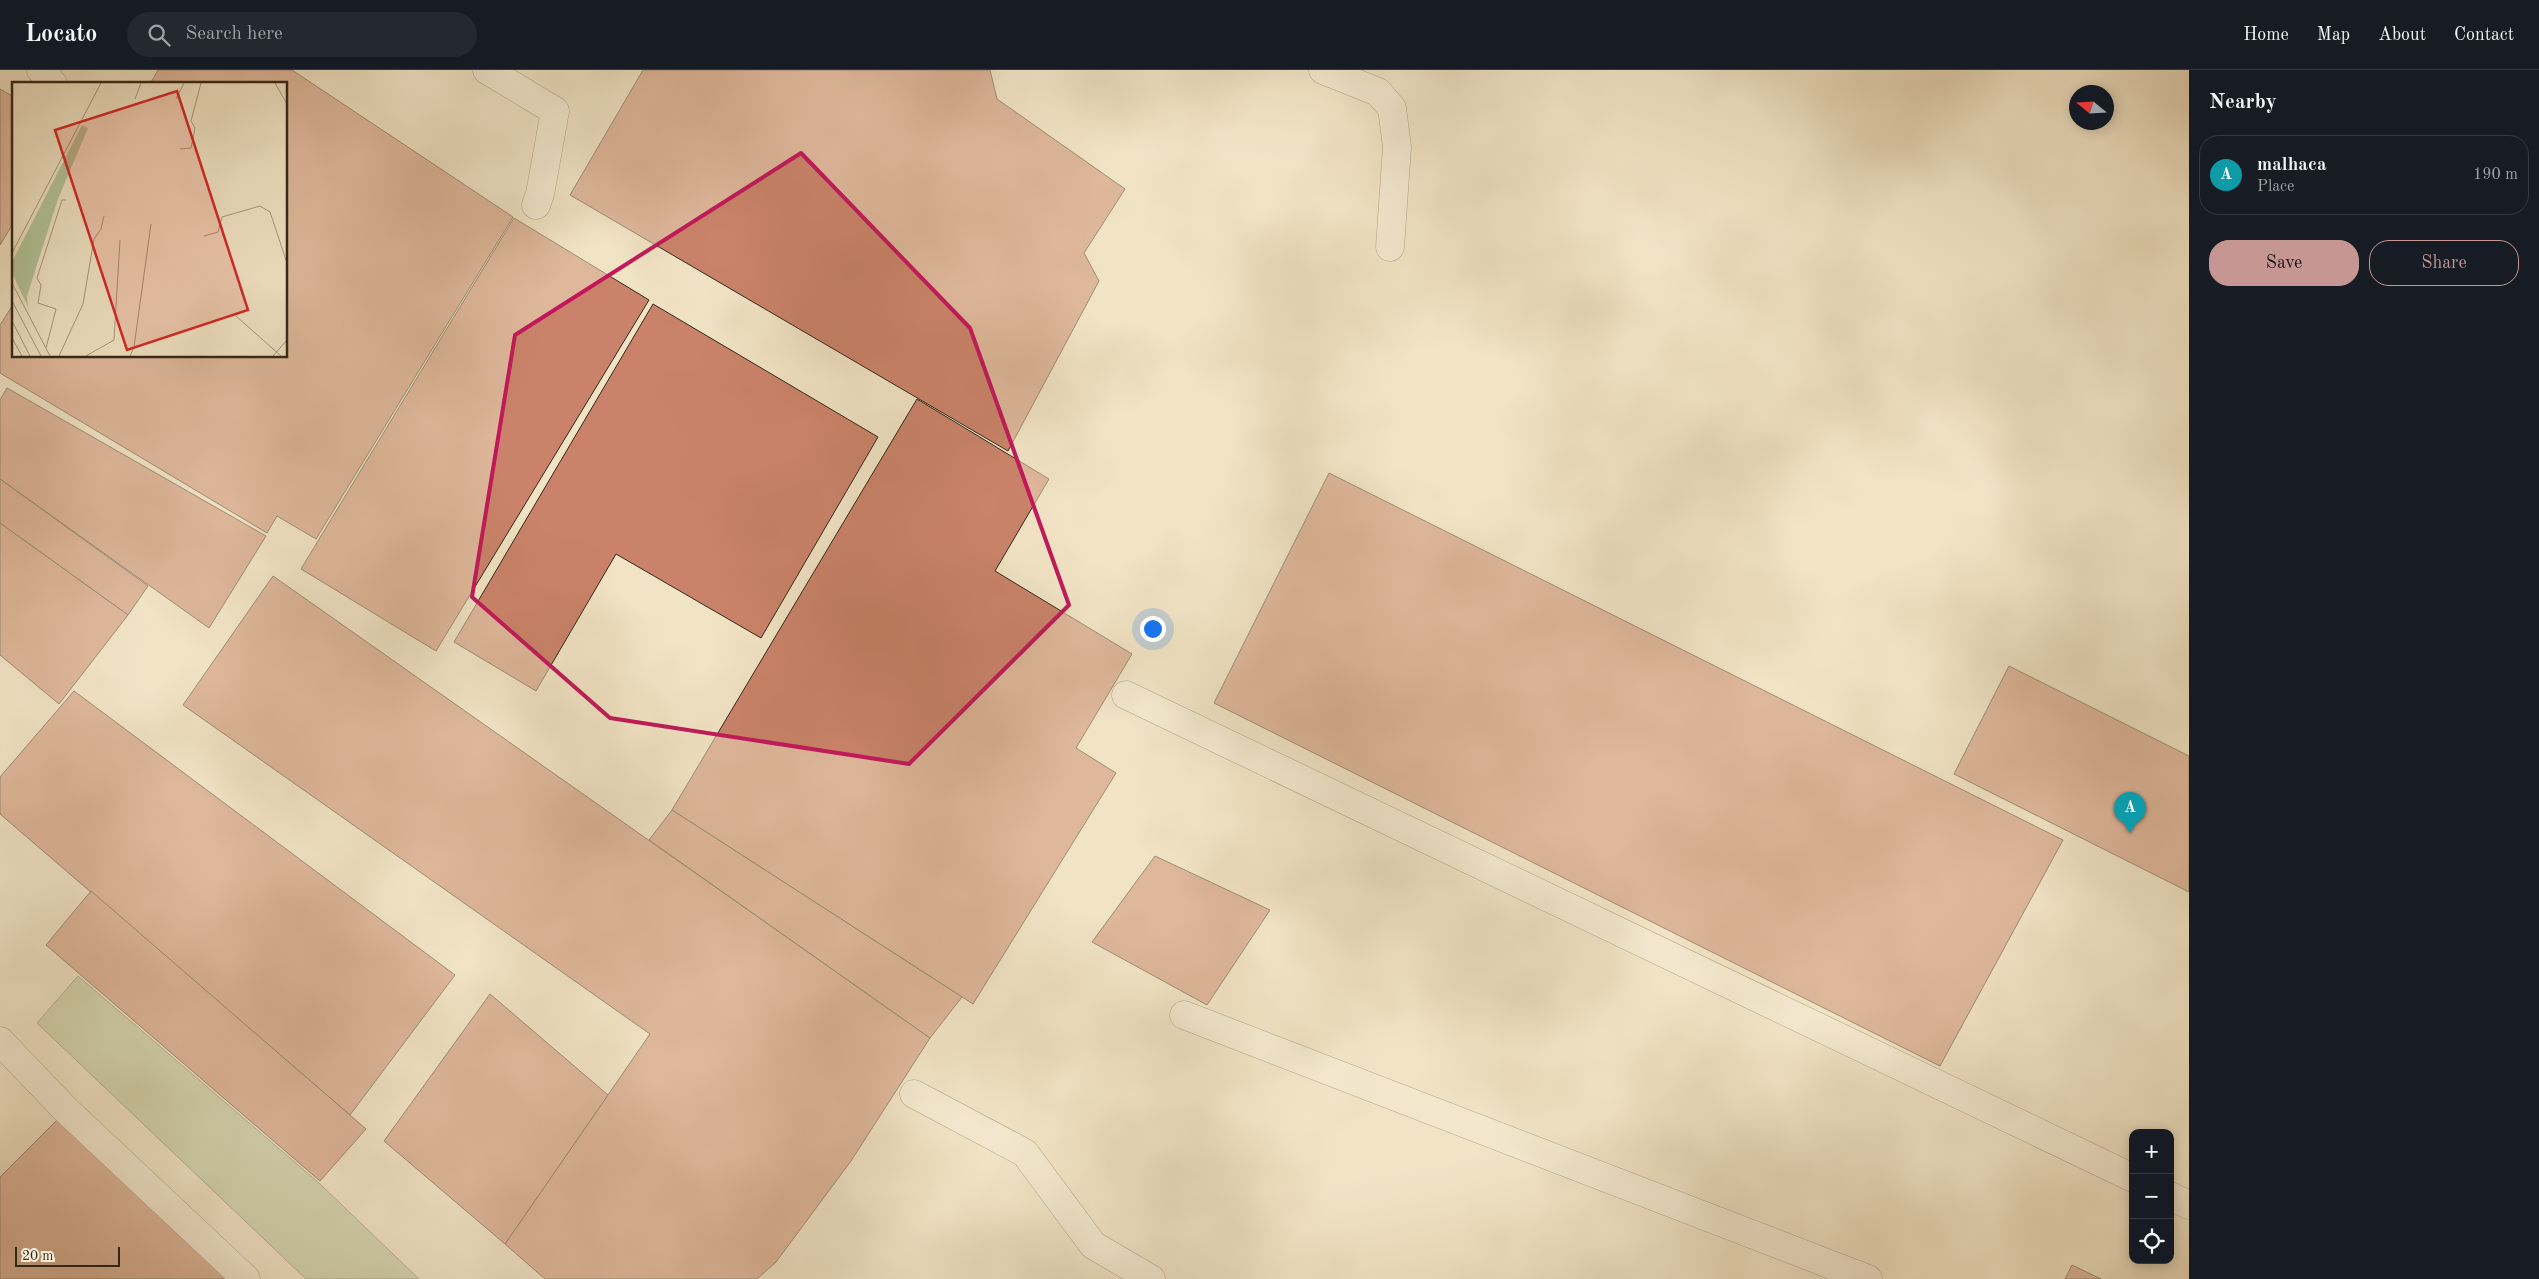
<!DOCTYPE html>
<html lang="en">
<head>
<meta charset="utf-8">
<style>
  :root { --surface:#171b24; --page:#242831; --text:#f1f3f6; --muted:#9ea1a6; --line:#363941; --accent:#c59692 }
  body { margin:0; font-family:"Old Standard TT",serif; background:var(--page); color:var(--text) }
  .controls { position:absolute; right:15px; bottom:15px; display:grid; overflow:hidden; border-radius:10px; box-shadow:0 2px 12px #0003 }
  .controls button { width:45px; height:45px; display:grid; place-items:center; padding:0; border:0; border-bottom:1px solid var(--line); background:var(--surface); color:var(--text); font:25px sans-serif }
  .compass { position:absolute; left:2069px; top:15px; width:45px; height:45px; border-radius:50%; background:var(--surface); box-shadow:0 2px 12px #0003; rotate:288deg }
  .scale { position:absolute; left:15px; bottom:12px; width:105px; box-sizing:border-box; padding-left:5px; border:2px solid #342818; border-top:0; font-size:14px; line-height:18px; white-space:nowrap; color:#342818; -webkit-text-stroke:4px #f6edd9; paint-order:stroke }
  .you { position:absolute; left:1152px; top:558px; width:18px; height:18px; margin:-12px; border:4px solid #fff; border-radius:50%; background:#1a73e8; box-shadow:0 0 0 8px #1a73e833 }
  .badge { display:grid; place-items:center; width:32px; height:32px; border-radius:50%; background:var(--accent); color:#fff; font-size:16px; font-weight:700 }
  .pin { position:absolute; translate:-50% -41px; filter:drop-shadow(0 1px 2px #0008) }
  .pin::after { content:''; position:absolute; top:26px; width:18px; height:15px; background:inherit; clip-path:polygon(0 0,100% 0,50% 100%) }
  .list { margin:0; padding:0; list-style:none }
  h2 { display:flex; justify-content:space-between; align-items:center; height:65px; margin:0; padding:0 20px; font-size:21px }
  h2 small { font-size:16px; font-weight:400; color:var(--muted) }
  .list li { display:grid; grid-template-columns:32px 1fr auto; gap:15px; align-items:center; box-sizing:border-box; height:80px; margin:0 10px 10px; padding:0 10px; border:1px solid var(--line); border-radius:20px }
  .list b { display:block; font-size:19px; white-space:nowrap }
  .list p { margin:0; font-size:16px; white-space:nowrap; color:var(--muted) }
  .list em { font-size:16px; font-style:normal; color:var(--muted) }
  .actions { display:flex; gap:10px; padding:15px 20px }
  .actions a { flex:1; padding:11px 0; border:1px solid var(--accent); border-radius:20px; text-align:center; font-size:18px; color:var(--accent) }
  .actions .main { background:var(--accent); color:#111 }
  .icon { flex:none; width:28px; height:28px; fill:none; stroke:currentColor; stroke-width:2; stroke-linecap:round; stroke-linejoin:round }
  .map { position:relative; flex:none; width:2189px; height:1209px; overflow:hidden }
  header { display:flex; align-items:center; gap:30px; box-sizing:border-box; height:70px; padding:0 25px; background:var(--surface); border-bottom:1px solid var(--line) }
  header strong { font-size:24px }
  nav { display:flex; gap:28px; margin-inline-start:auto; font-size:18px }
  .search { width:350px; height:45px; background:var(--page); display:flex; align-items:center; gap:12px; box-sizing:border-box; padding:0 18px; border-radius:28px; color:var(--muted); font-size:19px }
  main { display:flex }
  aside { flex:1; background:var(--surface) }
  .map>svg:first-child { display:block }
  .green { fill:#b3c59a; stroke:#747659 }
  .building { fill:#ca836a; stroke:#342818 }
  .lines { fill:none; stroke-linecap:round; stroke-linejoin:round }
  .minor-casing { stroke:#635743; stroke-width:29 }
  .minor { stroke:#f6edd9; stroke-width:28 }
  .marked { fill:none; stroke:#c2185b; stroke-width:4; stroke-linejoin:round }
  .inset-road { fill:none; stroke:#a59980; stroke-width:1 }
  .view { fill:#d62828; fill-opacity:0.15; stroke:#d62828; stroke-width:2.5 }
  .inset-edge { fill:none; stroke:#342818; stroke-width:2.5 }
</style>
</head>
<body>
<header>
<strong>Locato</strong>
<div class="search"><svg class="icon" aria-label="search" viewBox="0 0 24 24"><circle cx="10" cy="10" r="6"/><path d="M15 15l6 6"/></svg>Search here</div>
<nav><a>Home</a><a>Map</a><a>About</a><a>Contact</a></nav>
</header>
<main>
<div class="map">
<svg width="2189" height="1209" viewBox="0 0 2189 1209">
  <rect width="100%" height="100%" fill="#f1e4c5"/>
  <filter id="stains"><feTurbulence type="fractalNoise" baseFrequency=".004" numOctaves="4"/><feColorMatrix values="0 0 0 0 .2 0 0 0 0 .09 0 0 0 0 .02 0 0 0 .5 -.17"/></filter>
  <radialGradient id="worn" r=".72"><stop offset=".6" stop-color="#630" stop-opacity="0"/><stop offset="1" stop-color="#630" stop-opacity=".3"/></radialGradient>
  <path class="green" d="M78,906L319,1113L419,1209H306L37,953Z"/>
  <g class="building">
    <path d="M158,0H292L513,147L316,469L277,446L267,463L0,303V255L14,233V286H286V14H150Z"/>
    <path d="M643,0H990L997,29L1125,119L1084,183L1099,211L1008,381L570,125Z"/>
    <path d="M0,19L14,27V152L0,175Z"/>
    <path d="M514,148L649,230L436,581L301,499Z"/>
    <path d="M653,234L878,367L761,568L616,484L536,621L454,572Z"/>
    <path d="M7,318L266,466L209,558L0,409V330Z"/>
    <path d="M917,329L1049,409L995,501L1132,584L1076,678L1116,703L973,934L672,740Z"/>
    <path d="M1329,403L2063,770L1940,996L1214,633Z"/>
    <path d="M0,409L148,516L128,545L0,453Z"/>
    <path d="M0,453L128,545L59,634L0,585Z"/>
    <path d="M273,506L930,968L851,1091L776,1192L757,1209H545L505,1174L650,964L183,635Z"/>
    <path d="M2009,596L2189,686V822L1954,704Z"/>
    <path d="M74,621L455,905L350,1045L0,744V707Z"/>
    <path d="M672,740L962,927L930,968L649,770Z"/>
    <path d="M1155,786L1270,840L1207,935L1092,872Z"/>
    <path d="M91,821L366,1059L320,1111L46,875Z"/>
    <path d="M490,924L608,1025L505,1174L384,1071Z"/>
    <path d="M62,1045L234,1209H0V1107Z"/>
    <path d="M2072,1195L2101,1209H2065Z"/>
  </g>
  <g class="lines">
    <defs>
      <g id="minor">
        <path d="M41,0L53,14"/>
        <path d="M487,0L555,41L540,124L536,135"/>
        <path d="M1323,0L1378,22L1392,38L1397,77L1390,177"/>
        <path d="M1126,625L2133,1108"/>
        <path d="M1184,945L1868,1209"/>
        <path d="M0,971L65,1039L246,1209"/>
        <path d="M914,1024L1025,1083L1093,1175L1151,1209"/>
        <path d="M2170,1126L2189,1135"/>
      </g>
    </defs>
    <use href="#minor" class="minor-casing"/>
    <use href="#minor" class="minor"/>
  </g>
  <path d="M0 0H2189V1209H0ZM801,83L970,258L1069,535L909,694L610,648L472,527L515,265Z" fill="#f1e4c5" fill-opacity=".55" fill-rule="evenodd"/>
  <path class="marked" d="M801,83L970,258L1069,535L909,694L610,648L472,527L515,265Z"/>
  <g transform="translate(12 12)">
    <rect width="275" height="275" fill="#f1e4c5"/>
    <path d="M70,43L76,46L46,117L15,214L16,225L0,191V180Z" fill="#b3c59a"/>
    <path class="inset-road" d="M263,1L275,22M123,17L129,1M164,17L172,1M168,67L179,66L183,46L179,39L189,1M192,154L206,150L210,135L248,124L258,130L275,181M0,171L89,1M0,201L38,274M0,219L29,274M224,234L269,274M0,239L18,274M0,256L10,274M34,266L44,227L26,221L29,203L25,196L50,118H54M47,274L71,222L82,157L89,147L92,134M74,274L102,258L108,158M118,274L122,265L139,142M261,274L275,258"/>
    <path class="view" d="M165,9L236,228L115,268L43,48Z"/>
    <rect width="275" height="275" class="inset-edge"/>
  </g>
  <rect width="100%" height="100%" filter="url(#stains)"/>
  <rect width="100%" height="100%" fill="url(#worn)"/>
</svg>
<div class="controls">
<button>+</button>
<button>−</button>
<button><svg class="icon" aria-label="locate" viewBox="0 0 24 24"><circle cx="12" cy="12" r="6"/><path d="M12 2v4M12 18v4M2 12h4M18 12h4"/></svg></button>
</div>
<svg class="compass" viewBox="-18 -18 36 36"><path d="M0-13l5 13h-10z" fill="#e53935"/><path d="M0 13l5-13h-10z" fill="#9ea1a6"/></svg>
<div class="scale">20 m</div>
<div class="you"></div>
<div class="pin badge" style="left:2130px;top:763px;background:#0f9aa8">A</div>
</div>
<aside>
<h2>Nearby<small></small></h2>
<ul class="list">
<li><span class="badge" style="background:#0f9aa8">A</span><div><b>malhaca</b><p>Place</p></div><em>190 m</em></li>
</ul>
<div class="actions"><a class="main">Save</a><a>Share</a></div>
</aside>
</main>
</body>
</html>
